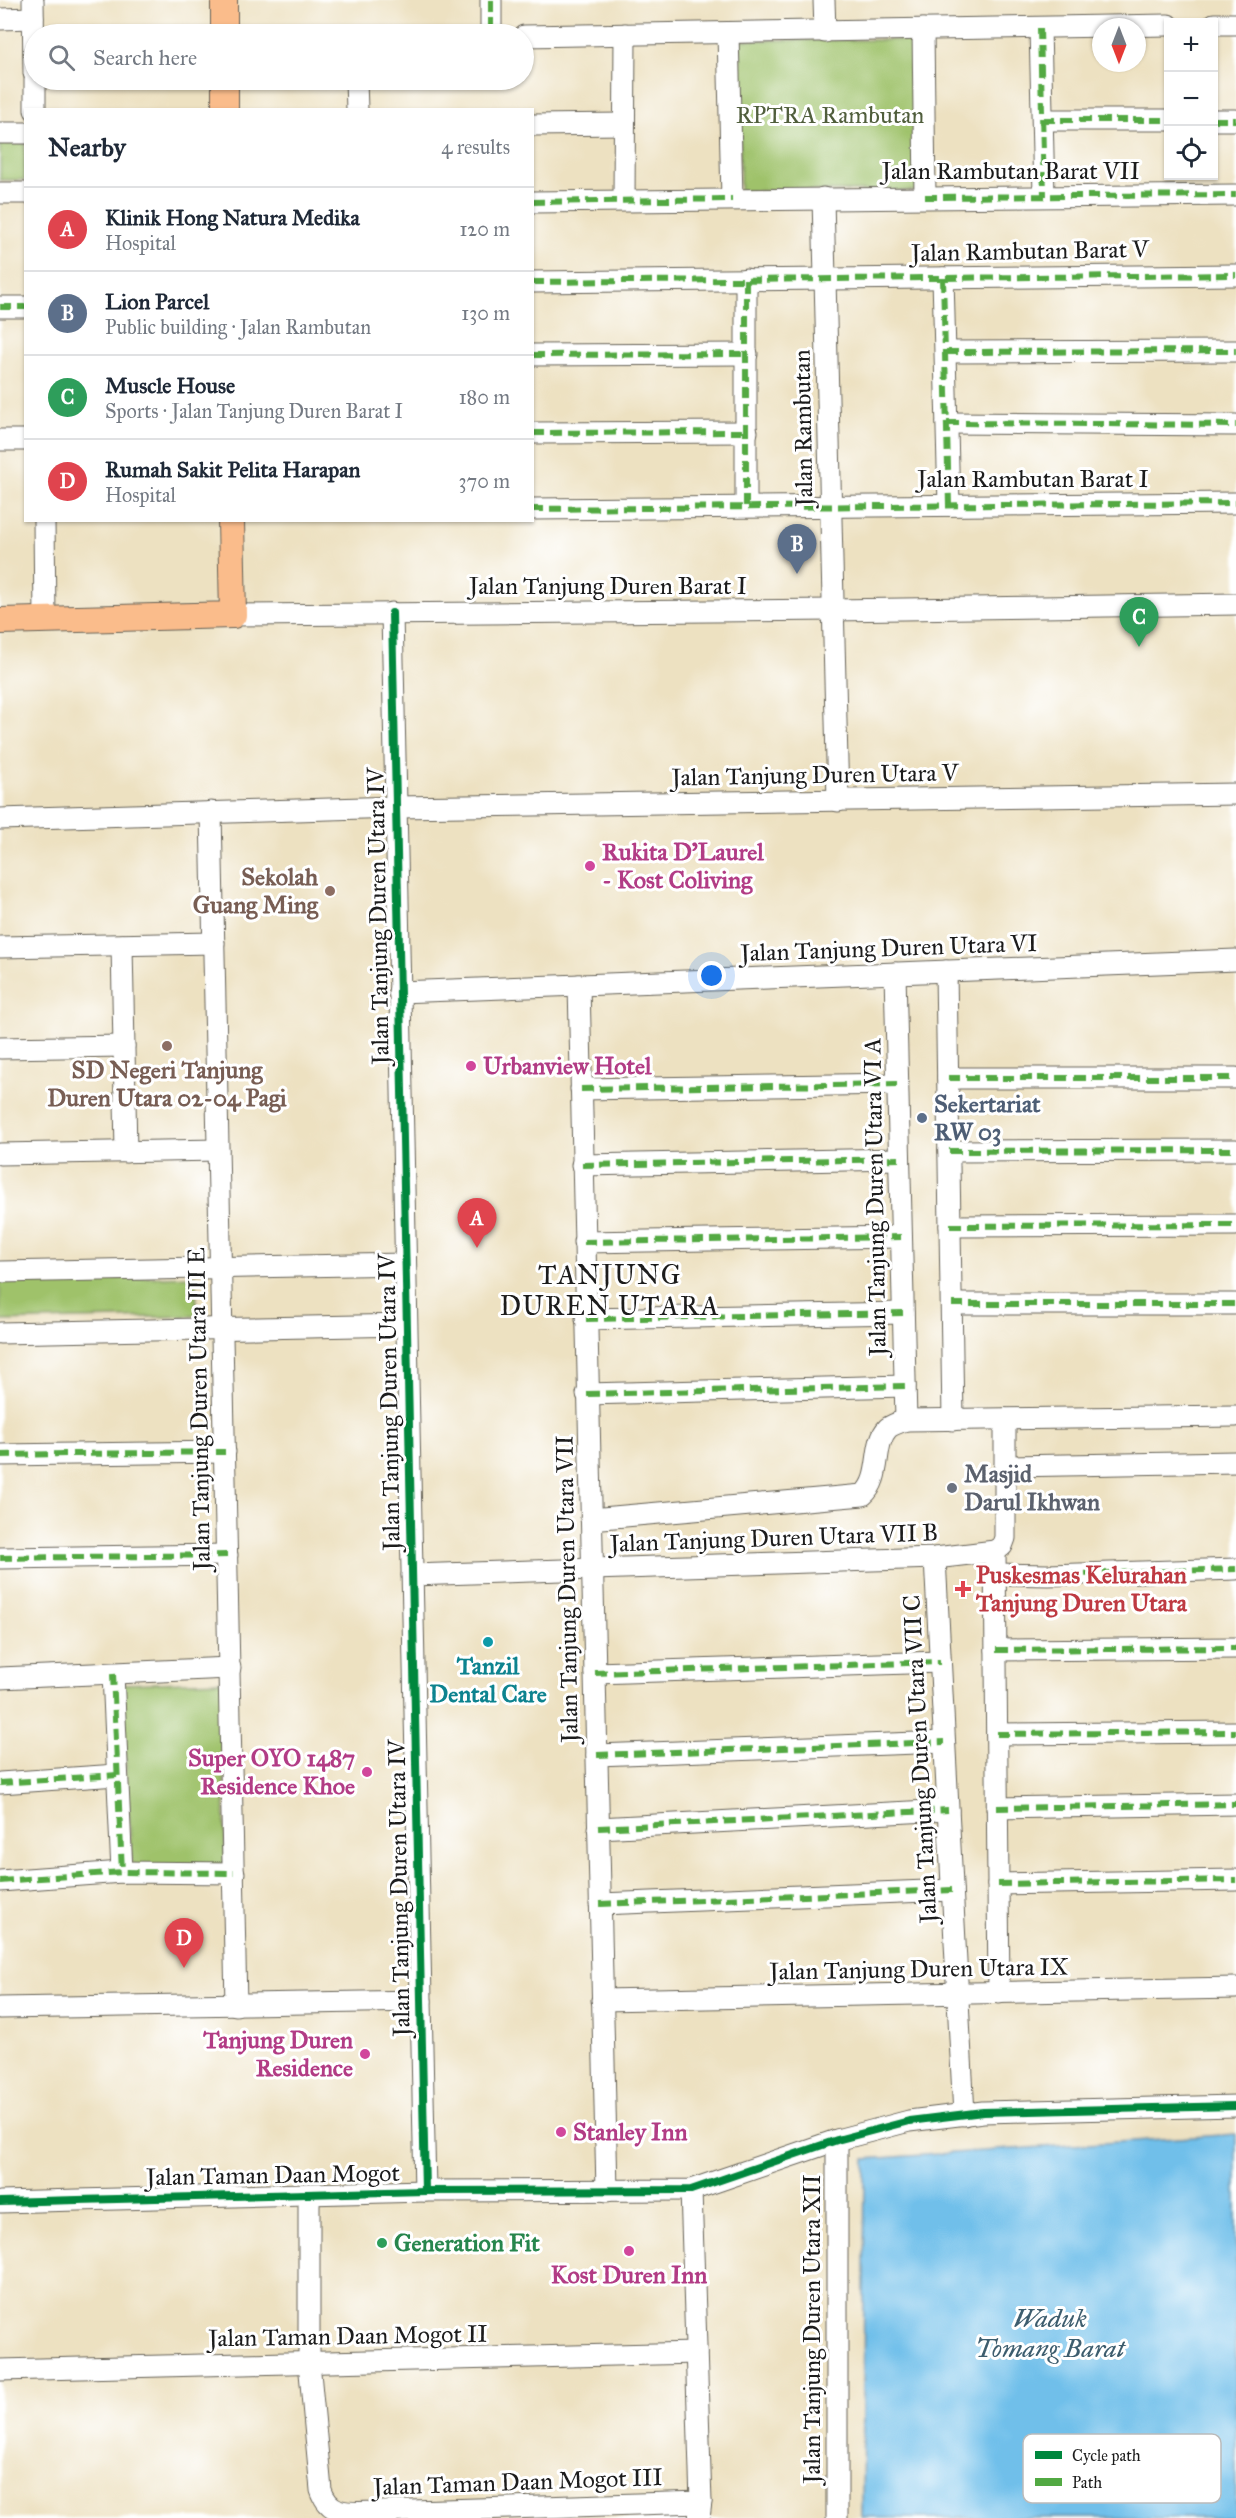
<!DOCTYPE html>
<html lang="en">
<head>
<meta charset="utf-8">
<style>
  :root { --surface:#fff; --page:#f6f6f7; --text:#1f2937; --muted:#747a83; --line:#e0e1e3; --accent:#7c3aed }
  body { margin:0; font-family:"IM FELL Great Primer",serif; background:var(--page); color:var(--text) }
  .controls { position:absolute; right:18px; top:18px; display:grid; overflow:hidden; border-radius:0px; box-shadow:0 2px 4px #0004 }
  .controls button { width:54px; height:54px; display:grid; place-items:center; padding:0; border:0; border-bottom:2px solid var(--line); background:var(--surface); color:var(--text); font:30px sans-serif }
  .compass { position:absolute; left:1092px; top:18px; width:54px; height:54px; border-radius:50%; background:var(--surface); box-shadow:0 2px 4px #0004; rotate:180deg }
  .you { position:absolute; left:712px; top:976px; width:21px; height:21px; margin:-15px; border:4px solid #fff; border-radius:50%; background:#1a73e8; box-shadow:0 0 0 9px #1a73e833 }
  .badge { display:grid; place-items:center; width:39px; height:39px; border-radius:50%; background:var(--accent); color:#fff; font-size:20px; font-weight:700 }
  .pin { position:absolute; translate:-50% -50px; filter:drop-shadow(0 2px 3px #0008) }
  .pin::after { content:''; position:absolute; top:32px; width:21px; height:18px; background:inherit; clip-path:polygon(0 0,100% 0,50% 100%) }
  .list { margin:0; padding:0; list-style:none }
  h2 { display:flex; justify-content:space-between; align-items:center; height:78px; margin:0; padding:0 24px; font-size:26px }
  h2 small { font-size:20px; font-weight:400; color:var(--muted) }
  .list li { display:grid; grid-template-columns:39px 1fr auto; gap:18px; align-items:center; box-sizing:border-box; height:84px; padding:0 24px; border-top:2px solid var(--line) }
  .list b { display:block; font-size:22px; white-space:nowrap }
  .list p { margin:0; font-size:20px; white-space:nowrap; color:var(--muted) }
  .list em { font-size:20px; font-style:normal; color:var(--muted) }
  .icon { flex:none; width:33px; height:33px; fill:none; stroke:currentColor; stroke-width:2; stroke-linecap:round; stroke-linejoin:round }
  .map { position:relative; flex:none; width:1236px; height:2518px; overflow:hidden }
  .search { position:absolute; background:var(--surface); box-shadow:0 2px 4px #0004; left:24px; top:24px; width:510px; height:66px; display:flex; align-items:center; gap:15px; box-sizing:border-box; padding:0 21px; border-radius:33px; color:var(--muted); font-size:22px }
  .panel { position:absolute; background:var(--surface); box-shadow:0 2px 4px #0004; left:24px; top:108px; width:510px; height:414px; border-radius:0px }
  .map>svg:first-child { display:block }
  .green { fill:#9fc26b; stroke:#5e6f44; stroke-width:1.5 }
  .water { fill:#6fbfea; stroke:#466e83; stroke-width:1.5 }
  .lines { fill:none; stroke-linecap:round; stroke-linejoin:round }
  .minor-casing { stroke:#656156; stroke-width:23 }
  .major-casing { stroke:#656156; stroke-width:28 }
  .minor { stroke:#fff; stroke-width:21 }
  .major { stroke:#fabc8b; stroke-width:26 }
  .quiet { stroke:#52a943; stroke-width:6; stroke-dasharray:12 6; stroke-linecap:butt }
  .cycleway-casing { stroke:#fff; stroke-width:11 }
  .cycleway { stroke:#00873e; stroke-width:8 }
  .hotel-dot { fill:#d1479c; stroke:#fff; stroke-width:2 }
  .education-dot { fill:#8d6e63; stroke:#fff; stroke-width:2 }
  .service-dot { fill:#5c6f8a; stroke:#fff; stroke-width:2 }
  .worship-dot { fill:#6b7280; stroke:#fff; stroke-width:2 }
  .health-dot { fill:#e0444e; stroke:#fff; stroke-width:2 }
  .culture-dot { fill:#0f9aa8; stroke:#fff; stroke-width:2 }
  .leisure-dot { fill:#2e9e5b; stroke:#fff; stroke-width:2 }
  .labels { text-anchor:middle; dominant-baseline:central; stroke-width:6; stroke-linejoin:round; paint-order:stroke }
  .park-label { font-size:24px; fill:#505e3c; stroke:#fff }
  .street-label { font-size:24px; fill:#1c1c1c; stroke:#fff }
  .hotel-label { font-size:24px; font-weight:bold; fill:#b23c85; stroke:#fff; text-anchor:start }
  .education-label { font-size:24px; font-weight:bold; fill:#785e54; stroke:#fff; text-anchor:end }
  .service-label { font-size:24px; font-weight:bold; fill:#4e5e75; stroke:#fff; text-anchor:start }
  .worship-label { font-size:24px; font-weight:bold; fill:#5b616d; stroke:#fff; text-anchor:start }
  .health-label { font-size:24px; font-weight:bold; fill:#be3a42; stroke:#fff; text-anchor:start }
  .culture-label { font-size:24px; font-weight:bold; fill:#0d838f; stroke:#fff }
  .leisure-label { font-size:24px; font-weight:bold; fill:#27864d; stroke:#fff; text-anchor:start }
  .water-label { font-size:26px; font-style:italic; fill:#3d5d6e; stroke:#fff }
  .quarter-label { font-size:27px; letter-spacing:1.5px; fill:#1c1c1c; stroke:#fff }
  .key { fill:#fff; stroke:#bbb; stroke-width:1.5 }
  .key-label { font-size:16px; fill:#1c1c1c }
</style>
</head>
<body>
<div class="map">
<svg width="1236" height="2518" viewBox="0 0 1236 2518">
  <rect width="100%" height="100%" fill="#fff"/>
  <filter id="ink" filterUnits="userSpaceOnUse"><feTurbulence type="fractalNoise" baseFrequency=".0167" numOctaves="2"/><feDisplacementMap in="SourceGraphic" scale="12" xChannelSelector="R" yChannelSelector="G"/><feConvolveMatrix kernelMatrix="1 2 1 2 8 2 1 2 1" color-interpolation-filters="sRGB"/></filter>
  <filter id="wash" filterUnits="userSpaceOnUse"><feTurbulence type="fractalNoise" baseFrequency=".008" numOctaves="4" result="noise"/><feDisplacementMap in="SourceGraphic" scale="24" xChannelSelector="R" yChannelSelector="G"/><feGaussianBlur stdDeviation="1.35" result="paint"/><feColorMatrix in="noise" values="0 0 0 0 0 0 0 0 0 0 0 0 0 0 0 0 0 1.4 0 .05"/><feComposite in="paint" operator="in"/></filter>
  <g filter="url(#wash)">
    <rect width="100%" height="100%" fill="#ede1c1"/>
    <g class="green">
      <rect x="740" y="40" width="179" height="151"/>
      <path d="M25,143V180H0V144Z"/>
      <path d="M196,1276L197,1316L0,1321V1281Z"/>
      <path d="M224,1681L225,1868H132L121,1684Z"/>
    </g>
    <path class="water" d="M1236,2134V2518H862L865,2159Z"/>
  </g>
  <g filter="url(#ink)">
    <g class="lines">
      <defs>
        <g id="minor">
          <path d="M33,0L34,73"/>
          <path d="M491,0V34"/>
          <path d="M824,0L825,32"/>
          <path d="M0,19L33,18"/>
          <path d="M1214,24H1236"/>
          <path d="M1040,28L1044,196"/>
          <path d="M923,29L925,197"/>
          <path d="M728,33L732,199"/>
          <path d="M524,36L1168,25"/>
          <path d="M35,80V110"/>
          <path d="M356,80L357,110"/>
          <path d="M1043,120H1168"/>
          <path d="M1214,120H1236"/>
          <path d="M532,125L624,124"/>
          <path d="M0,133H26"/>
          <path d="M0,193H26"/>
          <path d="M823,198L838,801"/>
          <path d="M624,200L625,34"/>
          <path d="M532,202L1236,195"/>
          <path d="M943,278L949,505"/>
          <path d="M746,279V506"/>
          <path d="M532,282L1236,275"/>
          <path d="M0,307H26"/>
          <path d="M946,352L1236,351"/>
          <path d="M532,355L747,354"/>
          <path d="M947,423L1236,425"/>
          <path d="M532,433L747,432"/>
          <path d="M0,440H26"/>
          <path d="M532,509L1236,503"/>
          <path d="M44,520L45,620"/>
          <path d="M392,613L425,2191"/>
          <path d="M233,615L833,610L1236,604"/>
          <path d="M211,812L236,2005"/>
          <path d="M0,819L396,807L1236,794"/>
          <path d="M122,945L126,1152"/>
          <path d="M0,947L214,943"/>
          <path d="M946,971L953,1420"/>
          <path d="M895,973L906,1420"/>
          <path d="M579,985L607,2191"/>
          <path d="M399,992L1236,960"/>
          <path d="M0,1048L124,1046"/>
          <path d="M948,1078H1236"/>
          <path d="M581,1089L897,1084"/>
          <path d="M949,1151L1236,1150"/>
          <path d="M0,1154L218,1150"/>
          <path d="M582,1165L899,1159"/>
          <path d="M950,1226L1236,1225"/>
          <path d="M584,1242L901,1237"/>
          <path d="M0,1272L405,1264"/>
          <path d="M952,1304H1236"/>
          <path d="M586,1319L903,1313"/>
          <path d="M0,1333L406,1325"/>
          <path d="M587,1394L905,1386"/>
          <path d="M0,1455L225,1452"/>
          <path d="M1005,1466L1236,1462"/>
          <path d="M591,1519L863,1495C883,1478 872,1444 888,1428C893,1424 900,1422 906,1420L1236,1416"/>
          <path d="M995,1551L999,1993"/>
          <path d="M995,1551L1002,1546L1005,1538V1419"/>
          <path d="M0,1558L227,1555"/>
          <path d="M935,1558L964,2115"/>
          <path d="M995,1574L1048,1575L1236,1569"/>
          <path d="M412,1575L935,1558L995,1551"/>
          <path d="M996,1650L1236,1648"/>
          <path d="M595,1673L940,1662"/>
          <path d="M113,1674L122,1872"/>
          <path d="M0,1678L230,1668"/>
          <path d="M997,1734L1236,1732"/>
          <path d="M597,1755L944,1742"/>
          <path d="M0,1783L117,1775"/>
          <path d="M997,1808L1236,1804"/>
          <path d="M598,1828L948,1810"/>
          <path d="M0,1881L122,1872L234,1873"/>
          <path d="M998,1884L1236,1880"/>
          <path d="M600,1904L952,1890"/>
          <path d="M602,2000L1236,1988"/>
          <path d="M0,2008L421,2001"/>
          <path d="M691,2190L701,2502L699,2518"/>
          <path d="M309,2194V2362L321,2490C330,2518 353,2512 379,2512L701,2502"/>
          <path d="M0,2202L425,2191L691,2190L837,2140L909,2121L983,2112L1236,2106"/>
          <path d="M0,2370L696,2353"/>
          <path d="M837,2518V2140"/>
        </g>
        <g id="major">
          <path d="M224,0V34"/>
          <path d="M225,80V110"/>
          <path d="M0,621L233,615L231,520"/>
        </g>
      </defs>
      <use href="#minor" class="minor-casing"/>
      <use href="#major" class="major-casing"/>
      <use href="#minor" class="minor"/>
      <use href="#major" class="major"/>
      <g class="quiet">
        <path d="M491,0V34"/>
        <path d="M1040,28L1044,196"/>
        <path d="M1043,120H1168"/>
        <path d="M1214,120H1236"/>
        <path d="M925,197L1236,195"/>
        <path d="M532,202L732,199"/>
        <path d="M943,278L949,505"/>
        <path d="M746,279V506"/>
        <path d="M532,282L1236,275"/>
        <path d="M0,307H26"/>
        <path d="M946,352L1236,351"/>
        <path d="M532,355L747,354"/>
        <path d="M947,423L1236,425"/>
        <path d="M532,433L747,432"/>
        <path d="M532,509L1236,503"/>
        <path d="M948,1078H1236"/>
        <path d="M581,1089L897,1084"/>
        <path d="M949,1151L1236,1150"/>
        <path d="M582,1165L899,1159"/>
        <path d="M950,1226L1236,1225"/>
        <path d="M584,1242L901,1237"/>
        <path d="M952,1304H1236"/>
        <path d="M586,1319L903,1313"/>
        <path d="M587,1394L905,1386"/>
        <path d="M0,1455L225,1452"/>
        <path d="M0,1558L227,1555"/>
        <path d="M995,1574L1048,1575L1236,1569"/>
        <path d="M996,1650L1236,1648"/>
        <path d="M595,1673L940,1662"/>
        <path d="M113,1674L122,1872"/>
        <path d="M997,1734L1236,1732"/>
        <path d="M597,1755L944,1742"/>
        <path d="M0,1783L117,1775"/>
        <path d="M997,1808L1236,1804"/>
        <path d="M598,1828L948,1810"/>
        <path d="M0,1881L122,1872L234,1873"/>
        <path d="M998,1884L1236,1880"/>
        <path d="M600,1904L952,1890"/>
      </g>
      <defs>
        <g id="cycleway">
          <path d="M392,613L425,2191"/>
          <path d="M0,2202L425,2191L691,2190L837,2140L909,2121L983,2112L1236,2106"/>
        </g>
      </defs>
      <use href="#cycleway" class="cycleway-casing"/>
      <use href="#cycleway" class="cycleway"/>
    </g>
  </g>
  <g class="hotel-dot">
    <circle cx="590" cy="866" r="6"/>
    <circle cx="471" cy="1066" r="6"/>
    <circle cx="367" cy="1772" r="6"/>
    <circle cx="365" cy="2054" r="6"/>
    <circle cx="561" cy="2132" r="6"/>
    <circle cx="629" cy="2251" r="6"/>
  </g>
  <g class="education-dot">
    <circle cx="330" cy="891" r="6"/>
    <circle cx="167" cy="1046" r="6"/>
  </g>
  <circle class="service-dot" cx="922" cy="1118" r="6"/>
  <circle class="worship-dot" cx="952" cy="1488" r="6"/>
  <path class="health-dot" d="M960 1580h6v6h6v6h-6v6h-6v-6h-6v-6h6z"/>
  <circle class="culture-dot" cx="488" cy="1642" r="6"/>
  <circle class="leisure-dot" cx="382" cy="2243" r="6"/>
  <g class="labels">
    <g class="park-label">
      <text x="830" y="115">RPTRA Rambutan</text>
    </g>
    <g class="street-label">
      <text x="1011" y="171">Jalan Rambutan Barat VII</text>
      <text transform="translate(1030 251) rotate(-1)">Jalan Rambutan Barat V</text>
      <text transform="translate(803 428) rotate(-91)">Jalan Rambutan</text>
      <text x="1033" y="479">Jalan Rambutan Barat I</text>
      <text x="608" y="586">Jalan Tanjung Duren Barat I</text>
      <text transform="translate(815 775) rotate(-1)">Jalan Tanjung Duren Utara V</text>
      <text transform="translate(378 916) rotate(-91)">Jalan Tanjung Duren Utara IV</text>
      <text transform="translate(889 948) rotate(-2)">Jalan Tanjung Duren Utara VI</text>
      <text transform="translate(875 1197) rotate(-91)">Jalan Tanjung Duren Utara VI A</text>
      <text transform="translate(389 1402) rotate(-91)">Jalan Tanjung Duren Utara IV</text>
      <text transform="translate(199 1409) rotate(-91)">Jalan Tanjung Duren Utara III E</text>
      <text transform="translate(774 1538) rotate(-2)">Jalan Tanjung Duren Utara VII B</text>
      <text transform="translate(567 1589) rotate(-91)">Jalan Tanjung Duren Utara VII</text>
      <text transform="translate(920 1759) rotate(-93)">Jalan Tanjung Duren Utara VII C</text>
      <text transform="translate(399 1888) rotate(-91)">Jalan Tanjung Duren Utara IV</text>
      <text transform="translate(919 1969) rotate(-1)">Jalan Tanjung Duren Utara IX</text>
      <text transform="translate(273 2175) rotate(-1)">Jalan Taman Daan Mogot</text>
      <text transform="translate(812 2329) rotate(-90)">Jalan Tanjung Duren Utara XII</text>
      <text transform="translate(348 2336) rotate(-1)">Jalan Taman Daan Mogot II</text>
      <text transform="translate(518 2482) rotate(-2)">Jalan Taman Daan Mogot III</text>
    </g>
    <g class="hotel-label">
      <text x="602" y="852">Rukita D'Laurel<tspan x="602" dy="28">- Kost Coliving</tspan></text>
      <text x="483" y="1066">Urbanview Hotel</text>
      <text x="355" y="1758" text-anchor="end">Super OYO 1487<tspan x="355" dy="28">Residence Khoe</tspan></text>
      <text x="353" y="2040" text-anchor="end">Tanjung Duren<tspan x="353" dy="28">Residence</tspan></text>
      <text x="573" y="2132">Stanley Inn</text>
      <text x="629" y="2275" text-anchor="middle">Kost Duren Inn</text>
    </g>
    <g class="education-label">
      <text x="318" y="877">Sekolah<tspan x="318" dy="28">Guang Ming</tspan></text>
      <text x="167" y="1070" text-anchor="middle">SD Negeri Tanjung<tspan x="167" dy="28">Duren Utara 02-04 Pagi</tspan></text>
    </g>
    <g class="service-label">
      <text x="934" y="1104">Sekertariat<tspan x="934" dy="28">RW 03</tspan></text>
    </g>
    <g class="worship-label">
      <text x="964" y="1474">Masjid<tspan x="964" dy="28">Darul Ikhwan</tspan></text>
    </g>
    <g class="health-label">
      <text x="976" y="1575">Puskesmas Kelurahan<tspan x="976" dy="28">Tanjung Duren Utara</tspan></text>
    </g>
    <g class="culture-label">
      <text x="488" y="1666">Tanzil<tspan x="488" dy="28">Dental Care</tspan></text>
    </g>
    <g class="leisure-label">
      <text x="394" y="2243">Generation Fit</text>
    </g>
    <g class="water-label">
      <text x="1050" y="2318">Waduk<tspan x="1050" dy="30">Tomang Barat</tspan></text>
    </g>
    <g class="quarter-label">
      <text x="610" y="1274">TANJUNG<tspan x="610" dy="31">DUREN UTARA</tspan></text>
    </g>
  </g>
  <rect x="1023" y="2434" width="198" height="69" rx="9" class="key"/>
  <rect x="1035" y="2451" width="27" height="8" fill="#00873e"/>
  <rect x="1035" y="2478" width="27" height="8" fill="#52a943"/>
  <g class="key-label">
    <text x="1072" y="2461">Cycle path</text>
    <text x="1072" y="2488">Path</text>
  </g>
</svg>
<div class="controls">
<button>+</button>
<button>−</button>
<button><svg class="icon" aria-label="locate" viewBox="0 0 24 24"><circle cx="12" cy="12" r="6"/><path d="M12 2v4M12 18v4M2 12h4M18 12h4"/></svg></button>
</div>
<svg class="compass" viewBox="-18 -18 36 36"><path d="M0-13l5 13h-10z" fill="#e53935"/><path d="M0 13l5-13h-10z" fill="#747a83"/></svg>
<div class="you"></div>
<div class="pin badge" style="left:477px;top:1248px;background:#e0444e">A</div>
<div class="pin badge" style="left:797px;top:574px;background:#5c6f8a">B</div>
<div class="pin badge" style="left:1139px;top:647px;background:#2e9e5b">C</div>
<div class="pin badge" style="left:184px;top:1968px;background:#e0444e">D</div>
<div class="search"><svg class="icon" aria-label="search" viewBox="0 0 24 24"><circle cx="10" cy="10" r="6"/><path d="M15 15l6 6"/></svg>Search here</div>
<section class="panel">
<h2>Nearby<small>4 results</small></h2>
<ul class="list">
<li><span class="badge" style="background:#e0444e">A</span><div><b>Klinik Hong Natura Medika</b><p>Hospital</p></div><em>120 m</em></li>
<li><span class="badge" style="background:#5c6f8a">B</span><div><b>Lion Parcel</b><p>Public building · Jalan Rambutan</p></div><em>130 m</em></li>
<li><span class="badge" style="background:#2e9e5b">C</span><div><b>Muscle House</b><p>Sports · Jalan Tanjung Duren Barat I</p></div><em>180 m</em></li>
<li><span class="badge" style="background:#e0444e">D</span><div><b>Rumah Sakit Pelita Harapan</b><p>Hospital</p></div><em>370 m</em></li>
</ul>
</section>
</div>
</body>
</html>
